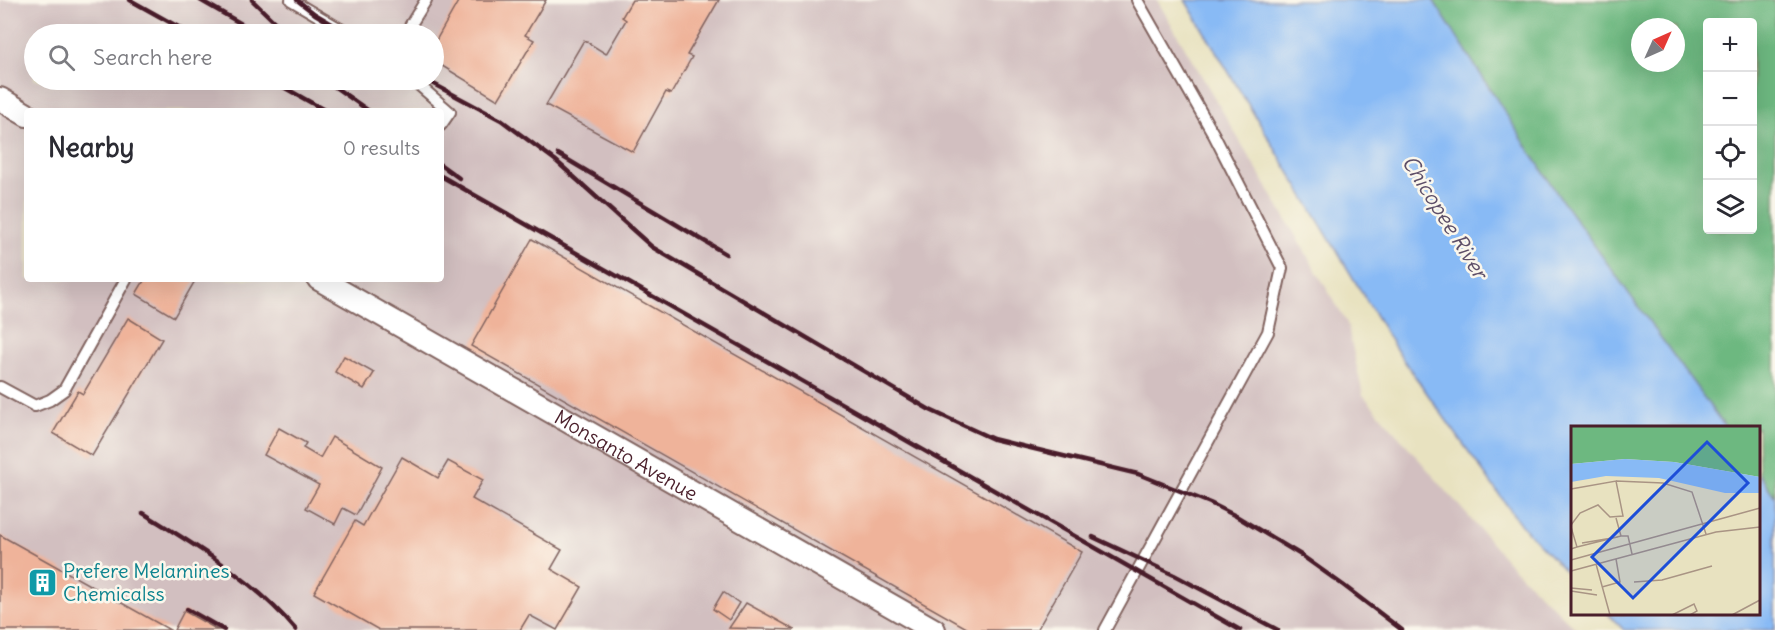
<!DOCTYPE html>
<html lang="en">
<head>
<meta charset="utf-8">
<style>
  :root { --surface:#fff; --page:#f2f2f3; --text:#2b2b33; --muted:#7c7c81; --line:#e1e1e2 }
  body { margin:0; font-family:Delius,sans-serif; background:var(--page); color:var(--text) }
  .controls { position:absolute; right:18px; top:18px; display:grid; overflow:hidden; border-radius:6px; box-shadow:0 6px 24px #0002 }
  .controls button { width:54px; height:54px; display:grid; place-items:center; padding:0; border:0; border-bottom:2px solid var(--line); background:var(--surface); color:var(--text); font:30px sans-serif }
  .compass { position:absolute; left:1631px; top:18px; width:54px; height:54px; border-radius:50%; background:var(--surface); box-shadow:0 6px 24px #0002; rotate:45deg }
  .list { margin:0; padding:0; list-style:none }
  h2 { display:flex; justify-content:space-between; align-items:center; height:78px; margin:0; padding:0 24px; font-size:26px }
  h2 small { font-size:20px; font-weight:400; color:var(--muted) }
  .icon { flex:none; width:33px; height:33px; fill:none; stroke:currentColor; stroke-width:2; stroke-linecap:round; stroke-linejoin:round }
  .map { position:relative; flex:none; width:1775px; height:630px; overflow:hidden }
  .search { position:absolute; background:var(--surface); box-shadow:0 6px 24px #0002; left:24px; top:24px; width:420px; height:66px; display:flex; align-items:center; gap:15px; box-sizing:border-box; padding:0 21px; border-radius:33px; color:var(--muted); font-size:22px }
  .panel { position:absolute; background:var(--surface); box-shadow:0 6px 24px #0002; left:24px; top:108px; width:420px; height:174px; border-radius:6px }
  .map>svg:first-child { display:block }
  .industrial { fill:#d2bfc0; fill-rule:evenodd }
  .forest { fill:#6db880; stroke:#5c6c56; stroke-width:1.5; fill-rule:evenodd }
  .water { fill:#88baf5; stroke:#696c90; stroke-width:1.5 }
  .building { fill:#efb39a }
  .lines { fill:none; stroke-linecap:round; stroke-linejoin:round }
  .lane-casing { stroke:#81635f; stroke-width:14 }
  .street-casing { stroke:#81635f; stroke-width:26 }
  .lane { stroke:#fff; stroke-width:10 }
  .street { stroke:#fff; stroke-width:22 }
  .rail { stroke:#4a1f2b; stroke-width:4.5 }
  .labels { text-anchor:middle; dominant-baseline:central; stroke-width:5; stroke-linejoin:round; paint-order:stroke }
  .street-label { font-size:20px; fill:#4a1f2b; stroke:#fbf7ec }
  .culture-label { font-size:20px; fill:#0d838f; stroke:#fbf7ec; text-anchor:start }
  .water-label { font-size:21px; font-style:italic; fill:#5d4e68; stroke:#fbf7ec }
  .inset-road { fill:none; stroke:#a99484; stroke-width:1.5 }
  .view { fill:#1d4ed8; fill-opacity:0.15; stroke:#1d4ed8; stroke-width:3 }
  .inset-edge { fill:none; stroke:#4a1f2b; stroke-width:3 }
</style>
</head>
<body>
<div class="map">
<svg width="1775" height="630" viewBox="0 0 1775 630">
  <rect width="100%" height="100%" fill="#fbf7ec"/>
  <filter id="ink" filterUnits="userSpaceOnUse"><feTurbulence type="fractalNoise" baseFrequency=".0167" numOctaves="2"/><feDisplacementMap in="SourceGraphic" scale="12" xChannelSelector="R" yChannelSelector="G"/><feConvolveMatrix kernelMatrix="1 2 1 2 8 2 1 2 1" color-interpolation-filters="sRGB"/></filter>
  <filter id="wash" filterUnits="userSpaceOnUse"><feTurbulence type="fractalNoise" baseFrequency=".008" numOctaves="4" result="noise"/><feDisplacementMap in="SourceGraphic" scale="24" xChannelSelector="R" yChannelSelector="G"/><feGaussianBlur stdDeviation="1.35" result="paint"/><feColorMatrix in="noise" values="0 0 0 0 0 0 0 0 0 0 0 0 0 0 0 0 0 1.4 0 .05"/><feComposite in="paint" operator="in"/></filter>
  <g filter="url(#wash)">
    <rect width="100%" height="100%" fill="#e8e2c0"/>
    <path class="industrial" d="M0,0H1157L1347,323L1363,395L1515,570L1577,630H0ZM34,34H434V80H34ZM27,111H441V279H27Z"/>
    <path class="forest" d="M1433,0H1775V497L1759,474L1758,428L1725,427L1558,195ZM1708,22H1752V230H1708ZM1640,27H1676V63H1640Z"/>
    <g class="water">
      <path d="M1185,0H1433L1558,195L1725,427L1572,428V578L1521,525L1399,354Z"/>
      <path d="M1759,474L1775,497V630H1624L1608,614H1758Z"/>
    </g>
    <g id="blocks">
      <g class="building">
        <path d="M459,0H546L525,35L534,40L498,100L434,61V44Z"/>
        <path d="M632,0H719L687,55L692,57L671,94L666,92L633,152L546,105L584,40L606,54L626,20L622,17Z"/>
        <path d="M532,239L1082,552L1037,630H970L471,346Z"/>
        <path d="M145,279H196L174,317L136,294Z"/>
        <path d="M128,318L162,339L92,456L53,433L78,391L83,394Z"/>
        <path d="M344,356L374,373L364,389L335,372Z"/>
        <path d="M279,428L306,443L303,448L320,458L332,437L382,467L356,515L343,508L335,524L306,508L319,485L264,455Z"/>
        <path d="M402,457L438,478L448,461L483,480L472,499L562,550L551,569L582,587L557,630L529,615L520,630H379L314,593L355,521L363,526Z"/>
        <path d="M0,535L170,630H0Z"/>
        <path d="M723,592L739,603L729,620L713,609Z"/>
        <path d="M746,603L795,630L729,628Z"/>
        <path d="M184,611L218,630H174Z"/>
      </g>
    </g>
  </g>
  <g filter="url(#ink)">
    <use href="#blocks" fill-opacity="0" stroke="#81635f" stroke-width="1.5"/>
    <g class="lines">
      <defs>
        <g id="lane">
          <path d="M291,0L349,34"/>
          <path d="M405,34L426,0"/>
          <path d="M413,80L450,112L441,125"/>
          <path d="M0,387L35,406L50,400L64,390L126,279"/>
          <path d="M1105,630L1268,332L1282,268L1214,135L1137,0"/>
        </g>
        <g id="street">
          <path d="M0,99L27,115"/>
          <path id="s1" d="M319,279L934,630"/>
        </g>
      </defs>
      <use href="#lane" class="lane-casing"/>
      <use href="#street" class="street-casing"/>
      <use href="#lane" class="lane"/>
      <use href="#street" class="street"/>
      <g class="rail">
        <path d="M130,0L191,34"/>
        <path d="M200,0L259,34"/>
        <path d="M252,0L287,34"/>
        <path d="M297,0L315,14L349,34"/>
        <path d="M271,80L326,111"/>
        <path d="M325,80L369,111"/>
        <path d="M426,80L501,120L555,160L652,247L930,410L993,439L1138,474L1210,503L1236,516L1301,555L1343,585L1402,630"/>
        <path d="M558,154L726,254"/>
        <path d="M441,165L459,178"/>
        <path d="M441,176L1240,630"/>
        <path d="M143,513C199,548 253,579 296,630"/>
        <path d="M1093,537L1174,575L1278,630"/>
        <path d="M187,609L224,630"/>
      </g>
    </g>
  </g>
  <defs>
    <symbol id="building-square" viewBox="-11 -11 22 22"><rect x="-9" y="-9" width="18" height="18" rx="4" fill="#0f9aa8" stroke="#fbf7ec"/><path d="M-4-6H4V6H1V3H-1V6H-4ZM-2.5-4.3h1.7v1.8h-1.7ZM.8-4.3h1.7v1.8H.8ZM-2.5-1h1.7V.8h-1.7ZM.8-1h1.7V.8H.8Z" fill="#fff"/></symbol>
  </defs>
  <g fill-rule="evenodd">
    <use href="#building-square" x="26" y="566" width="33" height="33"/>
  </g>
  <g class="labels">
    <g class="street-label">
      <text stroke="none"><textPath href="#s1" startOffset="354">Monsanto Avenue</textPath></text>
    </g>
    <g class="culture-label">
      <text x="63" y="570">Prefere Melamines<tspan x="63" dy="23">Chemicalss</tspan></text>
    </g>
    <g class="water-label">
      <text transform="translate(1445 217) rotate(58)">Chicopee River</text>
    </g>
  </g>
  <g transform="translate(1571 426)">
    <rect width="189" height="189" fill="#e8e2c0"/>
    <path d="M189,0V51L103,36L54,33L0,38V1Z" fill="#6db880"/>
    <path d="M54,33L103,36L189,51V67H154L88,52L35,50L0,56V38Z" fill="#88baf5"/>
    <path class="inset-road" d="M45,55L92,57L121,66L135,108M0,63L45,55L52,90L39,91L27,79L9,87L0,99M45,92L50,110H57L61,128M0,101L6,121L0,123M11,117L47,111M6,121L50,110M0,134L189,82M25,138L39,189M0,145L145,106L189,101M63,156L91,154L141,140M31,161L49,156L45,133M0,162L21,164M0,165L26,169M101,189L123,178L126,185L119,189M161,189L189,174"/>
    <path class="view" d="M136,16L177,57L62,172L21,131Z"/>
    <rect width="189" height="189" class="inset-edge"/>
  </g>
</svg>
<div class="controls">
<button>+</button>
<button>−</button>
<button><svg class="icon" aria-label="locate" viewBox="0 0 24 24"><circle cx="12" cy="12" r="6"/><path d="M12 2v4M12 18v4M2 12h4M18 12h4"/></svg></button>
<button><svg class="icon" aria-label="layers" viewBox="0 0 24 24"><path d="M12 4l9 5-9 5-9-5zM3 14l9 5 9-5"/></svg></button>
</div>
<svg class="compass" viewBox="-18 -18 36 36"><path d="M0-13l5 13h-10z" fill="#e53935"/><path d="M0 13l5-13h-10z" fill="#7c7c81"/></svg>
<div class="search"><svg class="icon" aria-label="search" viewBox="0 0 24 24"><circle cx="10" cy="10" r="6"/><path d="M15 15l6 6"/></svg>Search here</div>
<section class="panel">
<h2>Nearby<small>0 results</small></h2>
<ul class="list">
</ul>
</section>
</div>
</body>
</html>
